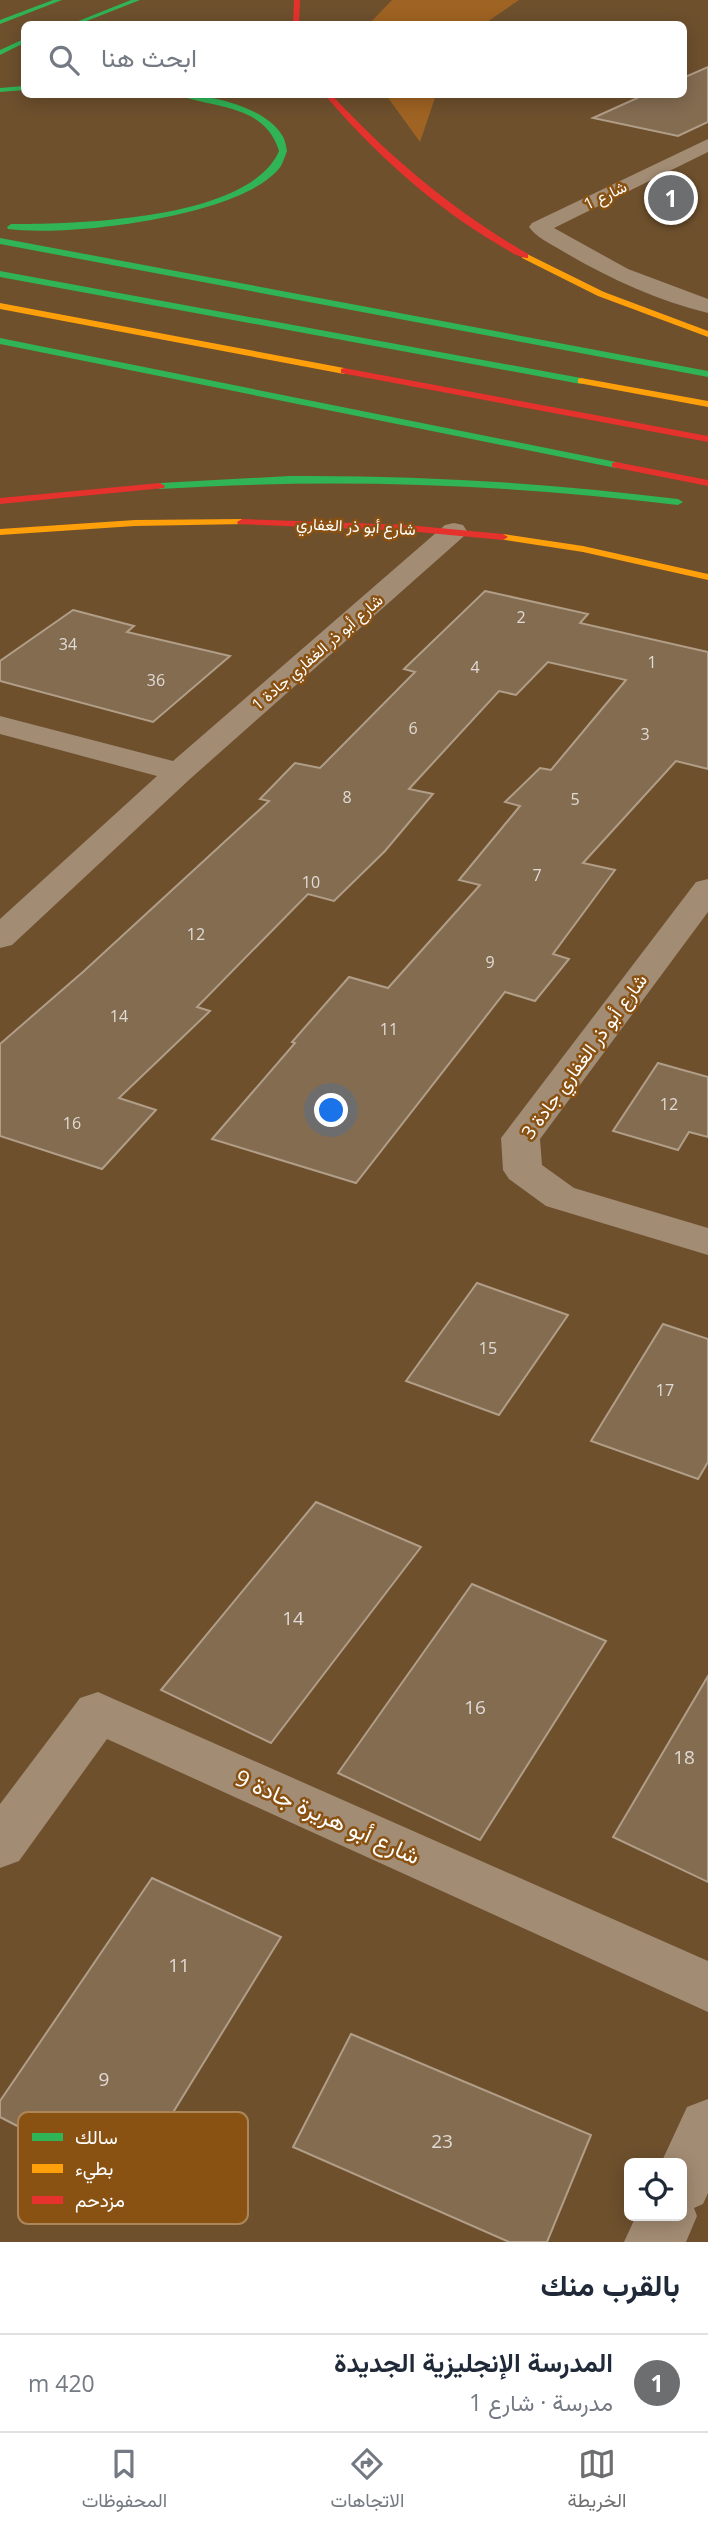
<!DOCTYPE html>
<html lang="ar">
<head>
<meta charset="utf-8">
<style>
  :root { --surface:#fff; --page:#f2f2f3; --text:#1f2937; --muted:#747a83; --line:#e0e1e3; --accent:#6d6e70 }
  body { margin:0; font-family:"Open Sans",Vazirmatn,sans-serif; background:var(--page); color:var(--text); direction:rtl }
  .controls { position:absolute; right:21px; bottom:21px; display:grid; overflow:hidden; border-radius:10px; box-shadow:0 4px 18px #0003 }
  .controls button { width:63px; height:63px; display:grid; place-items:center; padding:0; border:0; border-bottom:2px solid var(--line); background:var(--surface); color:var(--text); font:35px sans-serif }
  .you { position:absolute; left:332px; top:1111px; width:24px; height:24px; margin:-18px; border:5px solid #fff; border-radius:50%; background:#1a73e8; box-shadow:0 0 0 10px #1a73e833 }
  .badge { display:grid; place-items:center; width:46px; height:46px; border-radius:50%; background:var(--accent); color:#fff; font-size:23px; font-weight:700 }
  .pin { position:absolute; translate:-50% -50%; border:4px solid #fff; box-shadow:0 2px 7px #0006 }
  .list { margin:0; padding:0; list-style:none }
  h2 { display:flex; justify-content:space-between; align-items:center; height:91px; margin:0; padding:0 28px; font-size:30px }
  h2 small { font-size:23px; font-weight:400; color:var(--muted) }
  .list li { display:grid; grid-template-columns:46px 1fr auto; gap:21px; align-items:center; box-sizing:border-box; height:98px; padding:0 28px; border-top:2px solid var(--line) }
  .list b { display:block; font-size:26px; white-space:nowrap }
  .list p { margin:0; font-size:23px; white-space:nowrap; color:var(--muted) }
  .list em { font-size:23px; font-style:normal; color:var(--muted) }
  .icon { flex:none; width:38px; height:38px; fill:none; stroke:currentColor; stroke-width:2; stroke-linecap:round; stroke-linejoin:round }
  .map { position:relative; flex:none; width:708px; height:2242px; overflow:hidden; direction:ltr }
  .search { position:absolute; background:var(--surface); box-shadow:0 4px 18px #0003; left:21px; right:21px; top:21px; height:77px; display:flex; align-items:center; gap:18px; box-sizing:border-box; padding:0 24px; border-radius:10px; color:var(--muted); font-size:26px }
  .sheet { height:189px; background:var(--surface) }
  nav { display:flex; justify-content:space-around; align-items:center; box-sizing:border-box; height:98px; border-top:2px solid var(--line); background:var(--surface); font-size:19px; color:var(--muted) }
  nav a { display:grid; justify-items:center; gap:4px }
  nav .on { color:var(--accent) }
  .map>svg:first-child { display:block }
  .green { fill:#9f6323 }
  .building { fill:#846c51; stroke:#b19e88; stroke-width:2 }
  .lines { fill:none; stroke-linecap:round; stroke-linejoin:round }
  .street { fill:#a38c74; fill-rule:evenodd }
  .fast { fill:#30b455; fill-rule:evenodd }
  .slow { fill:#ff9f0a; fill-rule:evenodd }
  .jam { fill:#e5322d; fill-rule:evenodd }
  .labels { text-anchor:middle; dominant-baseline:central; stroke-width:5; stroke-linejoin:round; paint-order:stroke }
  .far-street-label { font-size:16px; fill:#fff; stroke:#895112 }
  .number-label { font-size:16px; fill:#e0dad4 }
  .street-label { font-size:19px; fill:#fff; stroke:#895112 }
  .near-number-label { font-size:19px; fill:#e0dad4 }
  .near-street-label { font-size:23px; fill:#fff; stroke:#895112 }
  .key { fill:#895112; stroke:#ac8559; stroke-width:2 }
  .key-label { font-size:19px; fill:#fff }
</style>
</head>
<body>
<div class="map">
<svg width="708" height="2242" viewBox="0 0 708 2242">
  <rect width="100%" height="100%" fill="#6e502d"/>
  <g class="green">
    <path d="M392,0H519L484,24H369Z"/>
    <path d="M386,95H436L420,142Z"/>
  </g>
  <g class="building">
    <path d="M708,67V122L678,136L593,118L646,94H683V78Z"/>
    <path d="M485,591L588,614L580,623L708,652V769L676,761L583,863L615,870L553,954L569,959L535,1001L505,992L356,1183L212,1139L295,1043L292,1042L349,977L388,988L480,885L459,880L520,806L505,802L540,768L551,770L626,680L548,662L516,695L499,691L409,789L433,794L385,851L334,901L308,894L197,1007L210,1011L119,1098L156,1110L102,1169L0,1136V1044L84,971L269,801L260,799L295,763L320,768L415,672L404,669Z"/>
    <path d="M73,610L134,626L127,632L230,656L153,722L0,681V661Z"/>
    <path d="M658,1063L708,1077V1137L689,1132L678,1150L613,1131Z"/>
    <path d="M477,1283L568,1315L499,1415L406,1381Z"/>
    <path d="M663,1324L708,1339V1462L698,1479L591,1441Z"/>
    <path d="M316,1502L421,1547L271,1743L161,1690Z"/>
    <path d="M472,1584L606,1641L480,1840L338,1773Z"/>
    <path d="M708,1676V1882L613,1837Z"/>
    <path d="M152,1878L281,1937L129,2184L0,2117V2101Z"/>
    <path d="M351,2034L591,2135L547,2242H509L293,2147Z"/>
  </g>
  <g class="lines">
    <g class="street">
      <path d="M708,139V152L554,228L628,269L708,299V313C655,300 606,277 559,249C549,243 536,237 529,227L532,223Z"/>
      <path d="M454,523L463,525L467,531L463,537L190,779L12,945L0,948V919L157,776L0,734V716L173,761L445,525Z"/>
      <path d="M708,879V912L540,1139L542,1165L574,1188L708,1228V1255L546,1206L509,1179L503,1170L501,1138L696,882Z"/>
      <path d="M98,1692L708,1961V2012L107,1739L19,1861L0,1868V1804L80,1698Z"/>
      <path d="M708,2099V2193L703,2204L694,2208L697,2216L686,2242H624L636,2216H682V2163H661L687,2107Z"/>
    </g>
    <g class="fast">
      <path d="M53,0H62L0,24V20Z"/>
      <path d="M131,0H140L79,24H71Z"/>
      <path d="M24,39V43L0,55V50Z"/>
      <path d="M24,86V90L0,92V88Z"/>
      <path d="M176,94C207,94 264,106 282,135C285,139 286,146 287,151C285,156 283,162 281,166C245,217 66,237 8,229L7,227L11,224C77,224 249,220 279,151C265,103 212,109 176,94Z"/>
      <path d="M0,238L708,371V377L0,244Z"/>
      <path d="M0,271L581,378L586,381L581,384L0,277Z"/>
      <path d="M0,338L616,462L621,465L616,468L0,344Z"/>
      <path d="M290,476C420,475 549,483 678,499L683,502L678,505C505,484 334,478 160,489L155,486L160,483Z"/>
    </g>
    <g class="slow">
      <path d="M525,253L604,292L708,331V337L598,296L522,258V254Z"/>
      <path d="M0,303L344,368L349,371L344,374L0,309Z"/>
      <path d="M581,378L708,401V407L578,383V379Z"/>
      <path d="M242,519L247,522L246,524L135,526L0,535V529L135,520Z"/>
      <path d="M503,534L583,546L708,574V580L583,552L499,539V535Z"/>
    </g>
    <g class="jam">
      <path d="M294,0H300L299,24H293Z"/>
      <path d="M324,94H331C390,158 454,211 528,254V258C518,258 508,250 499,245C433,206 374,153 324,94Z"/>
      <path d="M344,368L708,436V442L341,373V369Z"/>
      <path d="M616,462L708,480V486L612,467V463Z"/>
      <path d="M160,483L165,486L164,488L0,504V498Z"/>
      <path d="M242,519L407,525L503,534L508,537L503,540L407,531L238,524L237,522Z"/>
    </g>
  </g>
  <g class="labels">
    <g class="far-street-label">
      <text transform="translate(605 195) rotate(-26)">شارع 1</text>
      <text transform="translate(356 526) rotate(3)">شارع أبو ذر الغفاري</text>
      <text transform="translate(317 652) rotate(-41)">شارع أبو ذر الغفاري جادة 1</text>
    </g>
    <g class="number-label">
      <text x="521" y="617">2</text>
      <text x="68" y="644">34</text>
      <text x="652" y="662">1</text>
      <text x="475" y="667">4</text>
      <text x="156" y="680">36</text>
      <text x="413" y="728">6</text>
      <text x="645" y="734">3</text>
      <text x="347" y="797">8</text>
      <text x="575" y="799">5</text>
      <text x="537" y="875">7</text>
      <text x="311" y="882">10</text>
      <text x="196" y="934">12</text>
      <text x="490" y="962">9</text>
      <text x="119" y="1016">14</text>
      <text x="389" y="1029">11</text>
      <text x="669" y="1104">12</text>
      <text x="72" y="1123">16</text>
      <text x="488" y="1348">15</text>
      <text x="665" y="1390">17</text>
    </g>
    <g class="street-label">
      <text transform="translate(584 1056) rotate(-54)">شارع أبو ذر الغفاري جادة 3</text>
    </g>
    <g class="near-number-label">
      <text x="293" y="1618">14</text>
      <text x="475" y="1707">16</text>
      <text x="684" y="1757">18</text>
      <text x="179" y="1965">11</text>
      <text x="104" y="2079">9</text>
      <text x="442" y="2141">23</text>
    </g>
    <g class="near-street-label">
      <text transform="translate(328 1816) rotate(24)">شارع أبو هريرة جادة 9</text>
    </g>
  </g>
  <rect x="18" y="2112" width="230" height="112" rx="10" class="key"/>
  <rect x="32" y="2133" width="31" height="8" fill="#30b455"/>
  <rect x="32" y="2164" width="31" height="9" fill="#ff9f0a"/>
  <rect x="32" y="2196" width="31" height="8" fill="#e5322d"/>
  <g class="key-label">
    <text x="75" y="2144">سالك</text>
    <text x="75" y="2175">بطيء</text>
    <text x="75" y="2207">مزدحم</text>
  </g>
</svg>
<div class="controls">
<button><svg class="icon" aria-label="locate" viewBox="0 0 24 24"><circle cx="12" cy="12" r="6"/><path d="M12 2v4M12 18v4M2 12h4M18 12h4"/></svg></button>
</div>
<div class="you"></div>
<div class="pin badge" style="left:671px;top:198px">1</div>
<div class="search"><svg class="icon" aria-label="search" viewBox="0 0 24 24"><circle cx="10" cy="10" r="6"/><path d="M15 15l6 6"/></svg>ابحث هنا</div>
</div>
<section class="sheet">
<h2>بالقرب منك<small></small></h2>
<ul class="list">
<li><span class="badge">1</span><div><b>المدرسة الإنجليزية الجديدة</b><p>مدرسة · شارع 1</p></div><em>420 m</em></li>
</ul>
</section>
<nav>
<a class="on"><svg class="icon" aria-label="map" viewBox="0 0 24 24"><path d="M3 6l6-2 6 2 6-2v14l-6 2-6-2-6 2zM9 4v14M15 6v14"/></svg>الخريطة</a>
<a><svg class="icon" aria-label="directions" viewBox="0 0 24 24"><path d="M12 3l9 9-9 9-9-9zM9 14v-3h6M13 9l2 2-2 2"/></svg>الاتجاهات</a>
<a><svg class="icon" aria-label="saved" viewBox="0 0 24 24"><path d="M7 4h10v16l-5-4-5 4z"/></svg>المحفوظات</a>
</nav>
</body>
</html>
